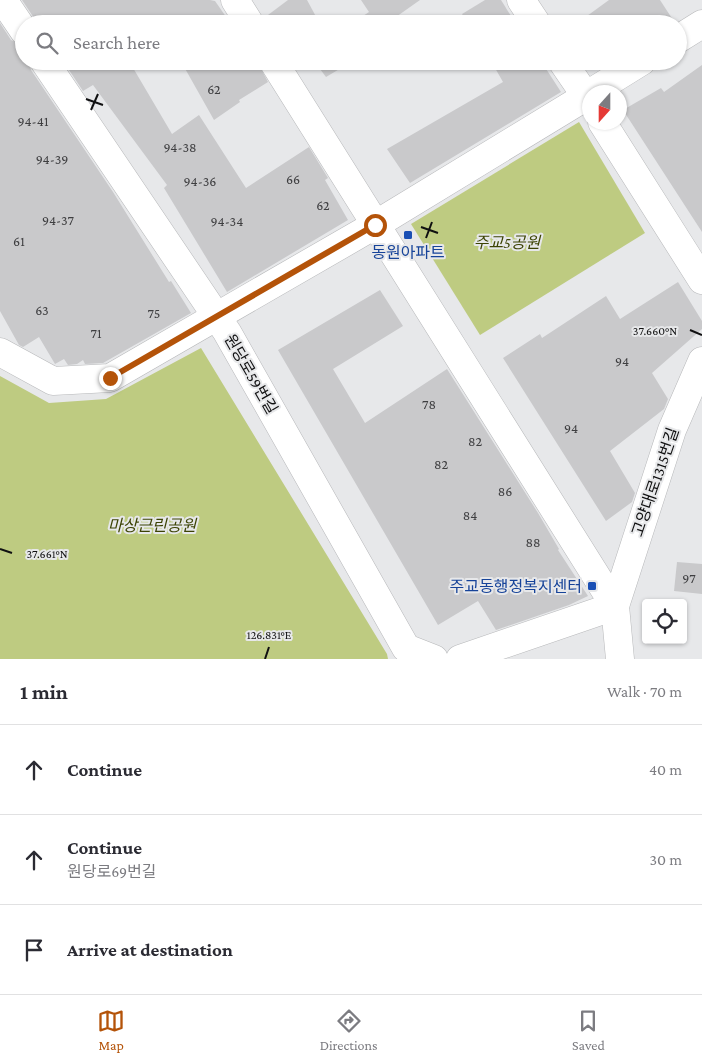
<!DOCTYPE html>
<html lang="en">
<head>
<meta charset="utf-8">
<style>
  :root { --surface:#fff; --page:#f2f2f3; --text:#2b2b33; --muted:#7c7c81; --line:#e1e1e2; --accent:#b45309 }
  body { margin:0; font-family:"Crimson Pro","Noto Sans KR",serif; background:var(--page); color:var(--text) }
  .controls { position:absolute; right:15px; bottom:15px; display:grid; overflow:hidden; border-radius:5px; box-shadow:0 1px 4px #0004 }
  .controls button { width:45px; height:45px; display:grid; place-items:center; padding:0; border:0; border-bottom:1px solid var(--line); background:var(--surface); color:var(--text); font:25px sans-serif }
  .compass { position:absolute; left:582px; top:85px; width:45px; height:45px; border-radius:50%; background:var(--surface); box-shadow:0 1px 4px #0004; rotate:201deg }
  .stop { position:absolute; width:15px; height:15px; margin:-11px; border:4px solid #b45309; border-radius:50%; background:#fff }
  .stop.end { background:#b45309; border-color:#fff; box-shadow:0 1px 5px #0008 }
  .list { margin:0; padding:0; list-style:none }
  h2 { display:flex; justify-content:space-between; align-items:center; height:65px; margin:0; padding:0 20px; font-size:21px }
  h2 small { font-size:16px; font-weight:400; color:var(--muted) }
  .list li { display:grid; grid-template-columns:32px 1fr auto; gap:15px; align-items:center; box-sizing:border-box; height:90px; padding:0 20px; border-top:1px solid var(--line) }
  .list b { display:block; font-size:19px; white-space:nowrap }
  .list p { margin:0; font-size:16px; white-space:nowrap; color:var(--muted) }
  .list em { font-size:16px; font-style:normal; color:var(--muted) }
  .icon { flex:none; width:28px; height:28px; fill:none; stroke:currentColor; stroke-width:2; stroke-linecap:round; stroke-linejoin:round }
  .map { position:relative; flex:none; width:702px; height:659px; overflow:hidden }
  .search { position:absolute; background:var(--surface); box-shadow:0 1px 4px #0004; left:15px; right:15px; top:15px; height:55px; display:flex; align-items:center; gap:12px; box-sizing:border-box; padding:0 18px; border-radius:28px; color:var(--muted); font-size:19px }
  .sheet { height:335px; background:var(--surface) }
  nav { display:flex; justify-content:space-around; align-items:center; box-sizing:border-box; height:70px; border-top:1px solid var(--line); background:var(--surface); font-size:14px; color:var(--muted) }
  nav a { display:grid; justify-items:center; gap:2px }
  nav .on { color:var(--accent) }
  .map>svg:first-child { display:block }
  .green { fill:#becb81 }
  .building { fill:#c9c9cb }
  .lines { fill:none; stroke-linecap:round; stroke-linejoin:round }
  .minor-casing { stroke:#b7b8ba; stroke-width:29 }
  .minor { stroke:#fff; stroke-width:28 }
  .route { stroke:#b45309; stroke-width:6 }
  .ticks { fill:none; stroke:#101011; stroke-width:2 }
  .transit-dot { fill:#1a4fb4; stroke:#e7e8ea; stroke-width:2 }
  .labels { text-anchor:middle; dominant-baseline:central; stroke-width:4; stroke-linejoin:round; paint-order:stroke }
  .number-label { font-size:14px; fill:#3e3e40 }
  .park-label { font-size:16px; font-style:italic; fill:#3c4304; stroke:#e7e8ea }
  .transit-label { font-size:16px; fill:#164399; stroke:#e7e8ea }
  .street-label { font-size:16px; fill:#101011; stroke:#e7e8ea }
  .ticks-label { font-size:12px; text-anchor:middle; fill:#101011; stroke:#e7e8ea; stroke-width:4; stroke-linejoin:round; paint-order:stroke }
</style>
</head>
<body>
<div class="map">
<svg width="702" height="659" viewBox="0 0 702 659">
  <rect width="100%" height="100%" fill="#e7e8ea"/>
  <g class="green">
    <path d="M579,122L645,233L480,335L411,224Z"/>
    <path d="M201,348L387,654L388,659H0V376L49,403L106,399Z"/>
  </g>
  <g class="building">
    <path d="M22,0H210L215,1L231,24H38Z"/>
    <path d="M288,0H307L320,24H266L264,18Z"/>
    <path d="M361,0H420L386,24H351L369,12Z"/>
    <path d="M485,0H501L516,24H468L462,14Z"/>
    <path d="M609,0H660L675,23L576,24Z"/>
    <path d="M0,23L11,40L24,46V61H29L31,70L113,192L169,282L171,281L191,313L103,363L85,364L83,360L77,364L68,365L64,359L55,364L39,337L23,347L19,345L0,311Z"/>
    <path d="M63,61H129L172,134L199,115L246,188L309,147L328,178L325,180L348,220L227,292L164,188L167,185L93,85L83,91Z"/>
    <path d="M178,61H257L268,82L239,100L240,102L214,120L183,65L181,66Z"/>
    <path d="M314,61H353L326,77Z"/>
    <path d="M491,61H541L561,92L410,183L387,149L503,82Z"/>
    <path d="M702,65V232L623,110L661,88L664,92Z"/>
    <path d="M678,282L702,321V329L652,373L668,399L664,409L610,451L635,493L632,502L606,521L503,358L540,334L542,338L606,296L620,319Z"/>
    <path d="M380,290L403,326L333,369L365,423L447,369L538,513L559,549L558,550L588,596L569,605L496,630L478,601L438,625L278,350Z"/>
    <path d="M677,562L702,564V594L674,591Z"/>
  </g>
  <g class="lines">
    <defs>
      <g id="minor">
        <path d="M3,0L24,31"/>
        <path d="M235,0L250,24"/>
        <path d="M521,0L537,24"/>
        <path d="M678,39L702,24"/>
        <path d="M44,61L227,332L406,648L434,659"/>
        <path d="M273,61L615,606L620,659"/>
        <path d="M562,61L590,102"/>
        <path d="M592,92L642,61"/>
        <path d="M602,122L702,280"/>
        <path d="M0,352L53,381L110,378L375,225L590,94"/>
        <path d="M615,606L672,430L702,361"/>
        <path d="M460,659L615,606"/>
      </g>
    </defs>
    <use href="#minor" class="minor-casing"/>
    <use href="#minor" class="minor"/>
  </g>
  <g class="lines">
    <path class="route" d="M110,378L375,225"/>
  </g>
  <path class="ticks" d="M86,99L103,105M91,110L98,94M421,227L438,233M426,238L432,222M690,330L702,335M0,549L12,553M265,659L269,647"/>
  <g class="transit-dot">
    <rect x="403" y="230" width="10" height="10" rx="2.5"/>
    <rect x="587" y="581" width="10" height="10" rx="2.5"/>
  </g>
  <g class="labels">
    <g class="number-label">
      <text x="214" y="89">62</text>
      <text x="33" y="121">94-41</text>
      <text x="180" y="147">94-38</text>
      <text x="52" y="159">94-39</text>
      <text x="293" y="179">66</text>
      <text x="200" y="181">94-36</text>
      <text x="323" y="205">62</text>
      <text x="58" y="220">94-37</text>
      <text x="227" y="221">94-34</text>
      <text x="19" y="241">61</text>
      <text x="42" y="310">63</text>
      <text x="154" y="313">75</text>
      <text x="96" y="333">71</text>
      <text x="622" y="361">94</text>
      <text x="429" y="404">78</text>
      <text x="571" y="428">94</text>
      <text x="475" y="441">82</text>
      <text x="441" y="464">82</text>
      <text x="505" y="491">86</text>
      <text x="470" y="515">84</text>
      <text x="533" y="542">88</text>
      <text x="689" y="578">97</text>
    </g>
    <g class="park-label">
      <text x="507" y="242">주교5공원</text>
      <text x="152" y="525">마상근린공원</text>
    </g>
    <g class="transit-label">
      <text x="408" y="252">동원아파트</text>
      <text x="582" y="586" text-anchor="end">주교동행정복지센터</text>
    </g>
    <g class="street-label">
      <text transform="translate(251 374) rotate(60)">원당로59번길</text>
      <text transform="translate(655 482) rotate(-71)">고양대로1315번길</text>
    </g>
  </g>
  <g class="ticks-label">
    <text x="655" y="335">37.660°N</text>
    <text x="47" y="558">37.661°N</text>
    <text x="269" y="639">126.831°E</text>
  </g>
</svg>
<div class="controls">
<button><svg class="icon" aria-label="locate" viewBox="0 0 24 24"><circle cx="12" cy="12" r="6"/><path d="M12 2v4M12 18v4M2 12h4M18 12h4"/></svg></button>
</div>
<svg class="compass" viewBox="-18 -18 36 36"><path d="M0-13l5 13h-10z" fill="#e53935"/><path d="M0 13l5-13h-10z" fill="#7c7c81"/></svg>
<div class="stop" style="left:375px;top:225px"></div>
<div class="stop end" style="left:110px;top:378px"></div>
<div class="search"><svg class="icon" aria-label="search" viewBox="0 0 24 24"><circle cx="10" cy="10" r="6"/><path d="M15 15l6 6"/></svg>Search here</div>
</div>
<section class="sheet">
<h2>1 min<small>Walk · 70 m</small></h2>
<ul class="list">
<li><svg class="icon" aria-label="ahead" viewBox="0 0 24 24"><path d="M12 20V5M6 11l6-6 6 6"/></svg><div><b>Continue</b></div><em>40 m</em></li>
<li><svg class="icon" aria-label="ahead" viewBox="0 0 24 24"><path d="M12 20V5M6 11l6-6 6 6"/></svg><div><b>Continue</b><p>원당로69번길</p></div><em>30 m</em></li>
<li><svg class="icon" aria-label="arrive" viewBox="0 0 24 24"><path d="M6 21V4h12l-3 4 3 4H6"/></svg><div><b>Arrive at destination</b></div></li>
</ul>
</section>
<nav>
<a class="on"><svg class="icon" aria-label="map" viewBox="0 0 24 24"><path d="M3 6l6-2 6 2 6-2v14l-6 2-6-2-6 2zM9 4v14M15 6v14"/></svg>Map</a>
<a><svg class="icon" aria-label="directions" viewBox="0 0 24 24"><path d="M12 3l9 9-9 9-9-9zM9 14v-3h6M13 9l2 2-2 2"/></svg>Directions</a>
<a><svg class="icon" aria-label="saved" viewBox="0 0 24 24"><path d="M7 4h10v16l-5-4-5 4z"/></svg>Saved</a>
</nav>
</body>
</html>
